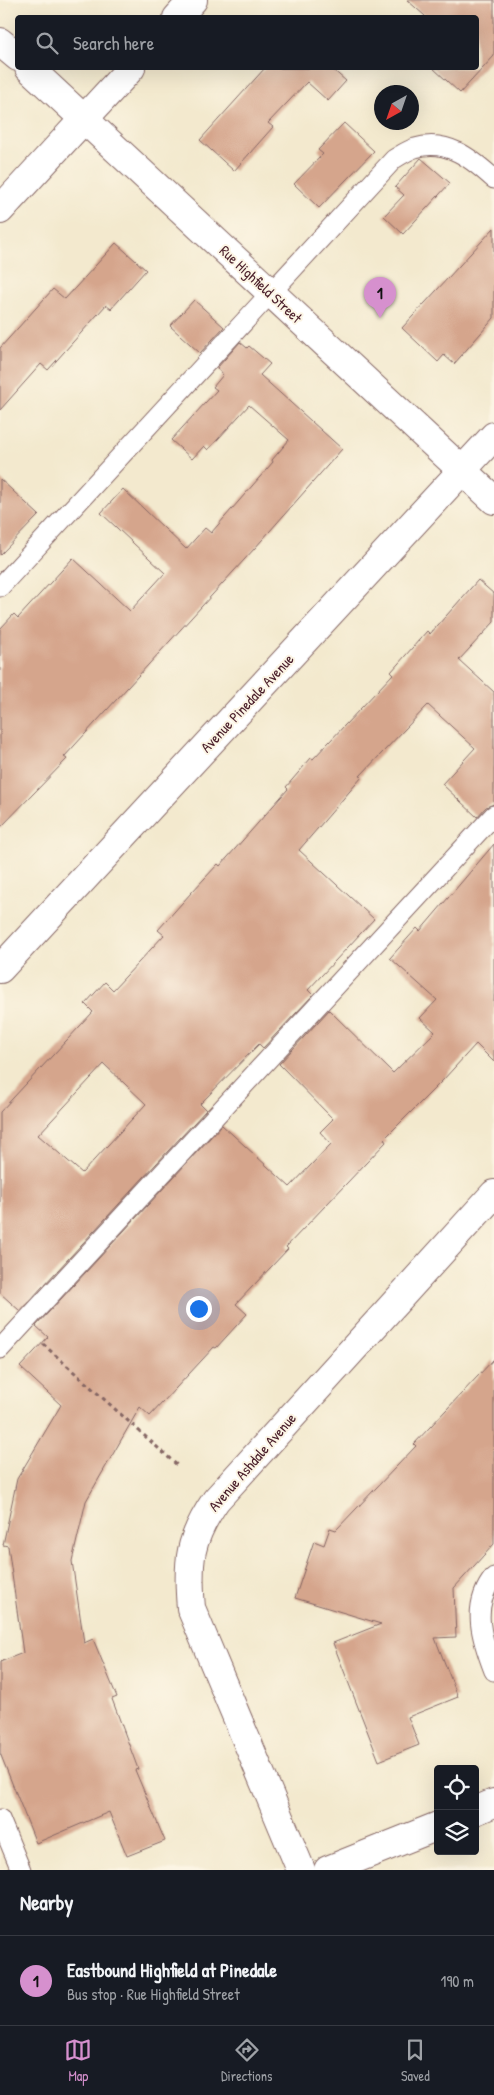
<!DOCTYPE html>
<html lang="en">
<head>
<meta charset="utf-8">
<style>
  :root { --surface:#171b24; --page:#20242c; --text:#f1f3f6; --muted:#9ea1a6; --line:#363941; --accent:#d690ce }
  body { margin:0; font-family:"Patrick Hand",sans-serif; background:var(--page); color:var(--text) }
  .controls { position:absolute; right:15px; bottom:15px; display:grid; overflow:hidden; border-radius:5px; box-shadow:0 5px 20px #0002 }
  .controls button { width:45px; height:45px; display:grid; place-items:center; padding:0; border:0; border-bottom:1px solid var(--line); background:var(--surface); color:var(--text); font:25px sans-serif }
  .compass { position:absolute; left:374px; top:85px; width:45px; height:45px; border-radius:50%; background:var(--surface); box-shadow:0 5px 20px #0002; rotate:220deg }
  .you { position:absolute; left:198px; top:1308px; width:18px; height:18px; margin:-12px; border:4px solid #fff; border-radius:50%; background:#1a73e8; box-shadow:0 0 0 8px #1a73e833 }
  .badge { display:grid; place-items:center; width:32px; height:32px; border-radius:50%; background:var(--accent); color:#111; font-size:16px; font-weight:700 }
  .pin { position:absolute; translate:-50% -41px; filter:drop-shadow(0 1px 2px #0008) }
  .pin::after { content:''; position:absolute; top:26px; width:18px; height:15px; background:inherit; clip-path:polygon(0 0,100% 0,50% 100%) }
  .list { margin:0; padding:0; list-style:none }
  h2 { display:flex; justify-content:space-between; align-items:center; height:65px; margin:0; padding:0 20px; font-size:21px }
  h2 small { font-size:16px; font-weight:400; color:var(--muted) }
  .list li { display:grid; grid-template-columns:32px 1fr auto; gap:15px; align-items:center; box-sizing:border-box; height:90px; padding:0 20px; border-top:1px solid var(--line) }
  .list b { display:block; font-size:19px; white-space:nowrap }
  .list p { margin:0; font-size:16px; white-space:nowrap; color:var(--muted) }
  .list em { font-size:16px; font-style:normal; color:var(--muted) }
  .icon { flex:none; width:28px; height:28px; fill:none; stroke:currentColor; stroke-width:2; stroke-linecap:round; stroke-linejoin:round }
  .map { position:relative; flex:none; width:494px; height:1870px; overflow:hidden }
  .search { position:absolute; background:var(--surface); box-shadow:0 5px 20px #0002; left:15px; right:15px; top:15px; height:55px; display:flex; align-items:center; gap:12px; box-sizing:border-box; padding:0 18px; border-radius:5px; color:var(--muted); font-size:19px }
  .sheet { height:155px; background:var(--surface) }
  nav { display:flex; justify-content:space-around; align-items:center; box-sizing:border-box; height:70px; border-top:1px solid var(--line); background:var(--surface); font-size:14px; color:var(--muted) }
  nav a { display:grid; justify-items:center; gap:2px }
  nav .on { color:var(--accent) }
  .map>svg:first-child { display:block }
  .building { fill:#d5a58c; fill-rule:evenodd }
  .lines { fill:none; stroke-linecap:round; stroke-linejoin:round }
  .service-casing { stroke:#856664; stroke-width:21 }
  .minor-casing { stroke:#856664; stroke-width:30 }
  .tertiary-casing { stroke:#856664; stroke-width:30 }
  .path { stroke:#856664; stroke-width:3; stroke-dasharray:4 4; stroke-linecap:butt }
  .service { stroke:#fff; stroke-width:19 }
  .minor { stroke:#fff; stroke-width:28 }
  .tertiary { stroke:#fff; stroke-width:28 }
  .labels { text-anchor:middle; dominant-baseline:central; stroke-width:4; stroke-linejoin:round; paint-order:stroke }
  .street-label { font-size:15px; fill:#4a1f2b; stroke:#fcf5e5 }
</style>
</head>
<body>
<div class="map">
<svg width="494" height="1870" viewBox="0 0 494 1870">
  <rect width="100%" height="100%" fill="#fcf5e5"/>
  <filter id="ink" filterUnits="userSpaceOnUse"><feTurbulence type="fractalNoise" baseFrequency=".02" numOctaves="2"/><feDisplacementMap in="SourceGraphic" scale="10" xChannelSelector="R" yChannelSelector="G"/><feConvolveMatrix kernelMatrix="1 2 1 2 8 2 1 2 1" color-interpolation-filters="sRGB"/></filter>
  <filter id="wash" filterUnits="userSpaceOnUse"><feTurbulence type="fractalNoise" baseFrequency=".0096" numOctaves="4" result="noise"/><feDisplacementMap in="SourceGraphic" scale="20" xChannelSelector="R" yChannelSelector="G"/><feGaussianBlur stdDeviation="1.12" result="paint"/><feColorMatrix in="noise" values="0 0 0 0 0 0 0 0 0 0 0 0 0 0 0 0 0 1.4 0 .05"/><feComposite in="paint" operator="in"/></filter>
  <g filter="url(#wash)">
    <rect width="100%" height="100%" fill="#f3e9ce"/>
    <g id="blocks">
      <g class="building">
        <path d="M407,0H494V56L460,93L433,68H476V18H424L425,16Z"/>
        <path d="M265,68H331L346,81L328,101L307,82L268,123L273,127L234,171L200,140Z"/>
        <path d="M344,123L374,151L319,208L294,184L323,154L318,150Z"/>
        <path d="M421,158L450,183L403,234L384,216L404,195L395,187Z"/>
        <path d="M494,228V318L454,364L444,355L438,362L402,328Z"/>
        <path d="M116,243L146,270L111,309L106,305L48,370L41,364L0,410V348L53,289L65,299Z"/>
        <path d="M194,300L224,327L200,353L170,326Z"/>
        <path d="M240,342L247,348L249,346L270,364L260,375L342,449L255,548L64,757L67,759L0,828V629L14,614L18,618L73,558L130,611L165,573L101,513L123,489L186,549L205,528L211,533L273,462L272,460L289,440L249,405L208,450L204,446L192,459L171,440L217,390L213,387L223,375L217,368Z"/>
        <path d="M0,479L39,515L0,555Z"/>
        <path d="M478,580L494,594V622L459,660L494,692V804L486,807L477,817L442,784L475,748L428,705L360,776L362,777L299,850L374,919L308,990L313,995L263,1048L259,1044L200,1104L206,1110L20,1311L0,1293V1112L93,1012L85,1004L105,982L113,990L164,935L158,930L191,893L218,864L220,866L288,789L286,787L311,758L313,759L393,674L391,672L427,631L430,634ZM104,1064L146,1104L82,1173L38,1135Z"/>
        <path d="M494,844V1062L476,1044L443,1080L384,1139L386,1142L286,1247L288,1249L236,1304L247,1314L216,1348L214,1347L150,1416L140,1407L86,1501L72,1561L84,1643L93,1639L117,1697L112,1699L138,1769L135,1770L165,1841L127,1856L109,1812L36,1843L0,1753V1662L23,1653L8,1546L3,1545L17,1479L61,1405L20,1367L48,1337L36,1326L222,1125L290,1187L331,1144L320,1132L333,1119L279,1064L329,1010L393,1073L435,1032L420,1018L437,1000L390,958L417,928L420,931Z"/>
        <path d="M494,1359V1544L454,1588L456,1637L435,1638L458,1697L408,1717L419,1745L379,1761L333,1643L381,1624L295,1598L314,1541L324,1545L330,1528L336,1530L416,1446L414,1444Z"/>
      </g>
    </g>
  </g>
  <g filter="url(#ink)">
    <use href="#blocks" fill-opacity="0" stroke="#856664" stroke-width="1"/>
    <g class="lines">
      <defs>
        <g id="service">
          <path d="M0,587L394,159C401,155 408,150 415,148C447,138 472,159 494,179"/>
          <path d="M0,1349L494,815"/>
          <path d="M494,1577C470,1606 482,1640 494,1671"/>
          <path d="M0,1819L21,1870"/>
        </g>
        <g id="minor">
          <path d="M177,18L193,0"/>
          <path d="M0,42L18,57"/>
          <path d="M29,68L494,500"/>
          <path d="M0,210L131,68"/>
          <path d="M0,969L494,436"/>
          <path d="M301,1870L191,1608C187,1561 189,1539 216,1500L494,1194"/>
        </g>
        <g id="tertiary">
          <path d="M475,1811L494,1803"/>
          <path d="M328,1870L438,1826"/>
        </g>
      </defs>
      <use href="#service" class="service-casing"/>
      <use href="#minor" class="minor-casing"/>
      <use href="#tertiary" class="tertiary-casing"/>
      <path class="path" d="M43,1344L178,1466"/>
      <use href="#service" class="service"/>
      <use href="#minor" class="minor"/>
      <use href="#tertiary" class="tertiary"/>
    </g>
  </g>
  <g class="labels">
    <g class="street-label">
      <text transform="translate(261 284) rotate(43)">Rue Highfield Street</text>
      <text transform="translate(247 703) rotate(-47)">Avenue Pinedale Avenue</text>
      <text transform="translate(252 1462) rotate(-49)">Avenue Ashdale Avenue</text>
    </g>
  </g>
</svg>
<div class="controls">
<button><svg class="icon" aria-label="locate" viewBox="0 0 24 24"><circle cx="12" cy="12" r="6"/><path d="M12 2v4M12 18v4M2 12h4M18 12h4"/></svg></button>
<button><svg class="icon" aria-label="layers" viewBox="0 0 24 24"><path d="M12 4l9 5-9 5-9-5zM3 14l9 5 9-5"/></svg></button>
</div>
<svg class="compass" viewBox="-18 -18 36 36"><path d="M0-13l5 13h-10z" fill="#e53935"/><path d="M0 13l5-13h-10z" fill="#9ea1a6"/></svg>
<div class="you"></div>
<div class="pin badge" style="left:380px;top:318px">1</div>
<div class="search"><svg class="icon" aria-label="search" viewBox="0 0 24 24"><circle cx="10" cy="10" r="6"/><path d="M15 15l6 6"/></svg>Search here</div>
</div>
<section class="sheet">
<h2>Nearby<small></small></h2>
<ul class="list">
<li><span class="badge">1</span><div><b>Eastbound Highfield at Pinedale</b><p>Bus stop · Rue Highfield Street</p></div><em>190 m</em></li>
</ul>
</section>
<nav>
<a class="on"><svg class="icon" aria-label="map" viewBox="0 0 24 24"><path d="M3 6l6-2 6 2 6-2v14l-6 2-6-2-6 2zM9 4v14M15 6v14"/></svg>Map</a>
<a><svg class="icon" aria-label="directions" viewBox="0 0 24 24"><path d="M12 3l9 9-9 9-9-9zM9 14v-3h6M13 9l2 2-2 2"/></svg>Directions</a>
<a><svg class="icon" aria-label="saved" viewBox="0 0 24 24"><path d="M7 4h10v16l-5-4-5 4z"/></svg>Saved</a>
</nav>
</body>
</html>
